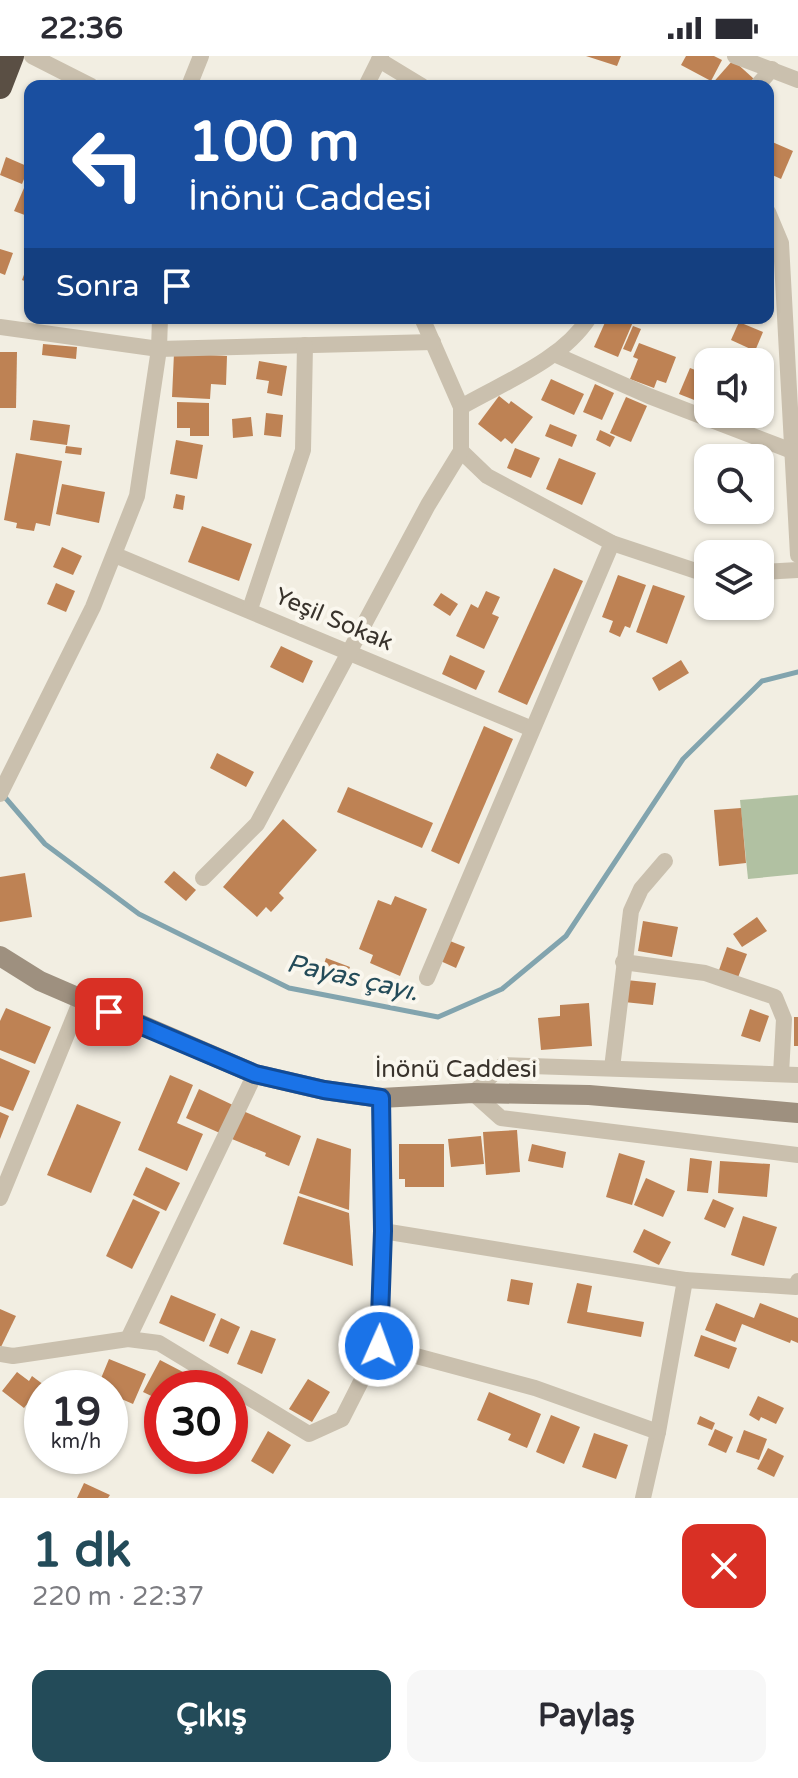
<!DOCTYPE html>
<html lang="tr">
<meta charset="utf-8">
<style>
:root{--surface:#fff;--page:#f7f7f7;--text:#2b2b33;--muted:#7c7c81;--accent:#234b59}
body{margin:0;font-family:"Varela Round",sans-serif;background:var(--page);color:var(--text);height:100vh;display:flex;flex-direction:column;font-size:30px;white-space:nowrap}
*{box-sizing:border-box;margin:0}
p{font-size:26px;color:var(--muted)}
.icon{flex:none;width:44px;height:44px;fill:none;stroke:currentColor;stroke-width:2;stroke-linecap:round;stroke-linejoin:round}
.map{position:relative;height:1442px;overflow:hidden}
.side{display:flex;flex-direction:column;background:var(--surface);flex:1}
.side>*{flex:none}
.guide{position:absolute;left:24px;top:24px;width:750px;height:244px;border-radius:16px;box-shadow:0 2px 6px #0004;background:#1a4fa0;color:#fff;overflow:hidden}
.controls{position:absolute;left:694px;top:292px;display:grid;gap:16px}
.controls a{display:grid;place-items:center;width:80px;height:80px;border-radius:16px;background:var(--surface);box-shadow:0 2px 6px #0004;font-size:40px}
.speed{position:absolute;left:24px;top:1314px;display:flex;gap:16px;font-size:40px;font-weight:700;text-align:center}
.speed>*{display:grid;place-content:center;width:104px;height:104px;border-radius:50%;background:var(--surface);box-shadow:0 2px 6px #0004;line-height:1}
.speed small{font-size:20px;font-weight:400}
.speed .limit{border:12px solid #d22;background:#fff;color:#111}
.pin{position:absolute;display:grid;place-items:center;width:68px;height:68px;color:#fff;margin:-34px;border-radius:16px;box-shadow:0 4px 12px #0006}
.me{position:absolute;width:88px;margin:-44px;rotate:2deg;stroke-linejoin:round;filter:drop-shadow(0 0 6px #0008)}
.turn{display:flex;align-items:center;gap:28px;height:168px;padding:0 32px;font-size:36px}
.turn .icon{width:104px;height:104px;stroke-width:2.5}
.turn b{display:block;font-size:56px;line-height:68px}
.then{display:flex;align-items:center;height:76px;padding:0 32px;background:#0003;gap:16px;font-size:30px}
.round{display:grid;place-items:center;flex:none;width:84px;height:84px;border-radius:16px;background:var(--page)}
.summary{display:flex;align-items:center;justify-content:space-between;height:136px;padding:0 32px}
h1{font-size:48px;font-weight:800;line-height:60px;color:var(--accent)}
.primary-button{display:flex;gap:16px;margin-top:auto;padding:16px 32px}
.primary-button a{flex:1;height:92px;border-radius:16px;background:var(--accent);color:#fff;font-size:32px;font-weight:800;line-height:92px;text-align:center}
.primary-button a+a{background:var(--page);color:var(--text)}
.status{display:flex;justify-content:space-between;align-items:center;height:56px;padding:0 40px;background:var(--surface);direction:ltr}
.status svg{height:22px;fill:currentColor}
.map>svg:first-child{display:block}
</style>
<div class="status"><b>22:36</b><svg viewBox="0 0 49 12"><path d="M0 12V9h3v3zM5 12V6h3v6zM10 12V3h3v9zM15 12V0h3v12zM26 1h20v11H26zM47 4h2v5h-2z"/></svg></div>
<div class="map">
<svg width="798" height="1442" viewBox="0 0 798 1442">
<rect width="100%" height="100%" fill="#f2eee2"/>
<path fill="#b1c1a2" d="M798 739V818L748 823 740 744Z"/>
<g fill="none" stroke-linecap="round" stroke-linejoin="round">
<path stroke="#82a4ae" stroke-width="5" d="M3 739 45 788 139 858 289 932 438 961 502 933 566 880 683 703 762 625 798 616"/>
</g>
<g fill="#be8254">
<path d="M586 0H621L617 10Z"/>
<path d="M686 0H714L722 4 711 25 681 9Z"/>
<path d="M733 4 754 23 748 30H710Z"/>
<path d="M770 85 793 95 781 123 768 117Z"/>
<path d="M6 101 29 111 22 128 0 119Z"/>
<path d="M24 132 30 135V161L14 155Z"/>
<path d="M0 193 13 197 5 219 0 217Z"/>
<path d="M30 203V227L22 224Z"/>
<path d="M186 262H270V268L186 264Z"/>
<path d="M607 262H623L633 266 618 301 594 291Z"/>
<path d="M739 266 763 276 755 295 731 284Z"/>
<path d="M633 270 641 273 631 296 623 293Z"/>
<path d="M639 287 676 301 666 327 657 324 654 332 630 323 638 303 633 301Z"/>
<path d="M43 288 77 291 76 303 42 299Z"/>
<path d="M0 296H17L16 352H0Z"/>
<path d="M174 297 227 300 226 329 211 328 210 343 172 341Z"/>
<path d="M259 305 287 310 282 340 267 337 269 325 256 323Z"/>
<path d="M690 312 708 319 707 349 679 338Z"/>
<path d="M551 323 584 338 574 359 541 344Z"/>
<path d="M595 328 614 337 602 364 583 356Z"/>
<path d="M499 340 509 348 511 345 533 361 512 388 505 382 501 386 478 368Z"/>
<path d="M626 341 647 350 631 386 610 377Z"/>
<path d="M177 346 209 347V380H190V372H177Z"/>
<path d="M266 357 283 359 281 381 264 379Z"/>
<path d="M734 358H760L757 366Z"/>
<path d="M251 361 253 380 233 382 232 363Z"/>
<path d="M33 364 70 369 67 389 30 384Z"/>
<path d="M550 368 577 379 572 391 545 380Z"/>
<path d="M600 374 615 381 610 391 596 384Z"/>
<path d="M176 384 203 389 197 423 170 418Z"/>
<path d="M66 390 82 392 81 399 65 397Z"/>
<path d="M515 392 540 402 531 422 507 412Z"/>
<path d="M16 397 62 405 50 470 36 467 34 475 16 472 17 467 4 464Z"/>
<path d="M559 402 596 417 582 449 546 433Z"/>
<path d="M760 408 773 413 760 448Z"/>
<path d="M62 428 105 436 99 467 56 458Z"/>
<path d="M176 438 185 440 183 454 173 452Z"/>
<path d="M202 470 252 488 239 525 188 506Z"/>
<path d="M62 491 82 500 73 519 53 511Z"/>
<path d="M554 512 583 525 527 649 498 636Z"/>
<path d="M618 519 646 529 630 572 625 570 620 581 609 576 613 565 602 561Z"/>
<path d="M56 527 75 535 66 556 47 548Z"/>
<path d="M653 529 685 540 667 588 636 576Z"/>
<path d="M486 535 500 541 492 558 499 561 484 593 456 580 471 548 478 552Z"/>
<path d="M441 537 458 548 450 560 433 549Z"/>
<path d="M281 590 313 605 303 627 270 611Z"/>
<path d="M450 599 485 615 476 634 442 618Z"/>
<path d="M681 604 689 617 659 635 652 622Z"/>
<path d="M484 670 513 683 459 808 431 795Z"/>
<path d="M217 697 254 716 246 731 210 712Z"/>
<path d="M348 731 433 767 422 792 337 756Z"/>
<path d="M741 752 746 807 719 810 714 754Z"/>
<path d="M283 763 317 794 279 837 284 842 271 856 266 851 257 861 223 831Z"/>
<path d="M174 815 196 834 186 845 164 826Z"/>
<path d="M25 817 32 861 0 866V821Z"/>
<path d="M395 840 427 853 400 920 370 907 373 899 359 893 378 844 391 849Z"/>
<path d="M757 861 767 875 742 891 733 878Z"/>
<path d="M643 865 678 871 672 901 638 895Z"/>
<path d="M445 883 465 891 456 912 436 903Z"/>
<path d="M727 891 747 898 737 924 718 917Z"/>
<path d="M326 902 350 911 344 926 321 917Z"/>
<path d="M626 924 656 927 653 949 624 946Z"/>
<path d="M589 947 592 990 541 994 538 962 560 960V949Z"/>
<path d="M6 952 51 971 35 1008 0 994V965Z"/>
<path d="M750 953 769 960 760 986 741 980Z"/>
<rect x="794" y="961" width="4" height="29"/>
<path d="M0 1002 30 1015 13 1055 0 1050Z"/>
<path d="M170 1019 193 1029 177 1067 203 1078 187 1115 138 1094Z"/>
<path d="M199 1033 235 1050 222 1078 186 1062Z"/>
<path d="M77 1048 121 1066 91 1137 47 1119Z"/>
<path d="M243 1055 301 1080 289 1110 265 1100 266 1097 232 1083Z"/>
<path d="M0 1056 9 1060 0 1083Z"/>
<path d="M517 1074 520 1116 486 1119 483 1076Z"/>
<path d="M481 1080 484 1108 451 1111 448 1083Z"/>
<path d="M317 1082 351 1093 349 1154 299 1137Z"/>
<path d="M399 1088H444V1131H405V1123H399Z"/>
<path d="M532 1088 566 1096 563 1112 528 1105Z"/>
<path d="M619 1097 645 1105 632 1149 606 1141Z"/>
<path d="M690 1102 712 1105 708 1137 687 1135Z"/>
<path d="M720 1105 770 1108 767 1141 718 1137Z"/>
<path d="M146 1111 180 1127 166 1155 133 1139Z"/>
<path d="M646 1122 675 1135 663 1161 634 1149Z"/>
<path d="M298 1140 349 1157 353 1210 283 1188Z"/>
<path d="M133 1143 160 1156 132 1213 106 1200Z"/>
<path d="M713 1143 734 1152 725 1172 704 1163Z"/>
<path d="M743 1160 777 1171 764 1210 731 1199Z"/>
<path d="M644 1173 671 1186 659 1209 633 1196Z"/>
<path d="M511 1223 533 1227 529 1249 507 1245Z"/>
<path d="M577 1227 592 1230 587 1256 644 1266 641 1281 567 1267Z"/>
<path d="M171 1239 216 1258 204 1286 159 1267Z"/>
<path d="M716 1247 754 1262 760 1247 798 1262V1287L791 1284 790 1287 742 1268 735 1286 705 1274Z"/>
<path d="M0 1253 16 1260 0 1293Z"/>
<path d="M221 1262 240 1271 228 1298 209 1290Z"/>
<path d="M251 1274 276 1283 262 1318 237 1308Z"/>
<path d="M701 1279 737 1292 729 1313 694 1300Z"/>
<path d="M109 1303 146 1318 133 1348 110 1338V1332H97Z"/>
<path d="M160 1304 183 1316 174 1332H162V1345L143 1336Z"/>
<path d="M17 1316 29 1325 32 1320 48 1332H42L39 1343 34 1339 24 1352 2 1335Z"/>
<path d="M308 1323 330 1336 312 1366 289 1353Z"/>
<path d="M489 1336 541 1358 527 1392 508 1384 511 1378 477 1364Z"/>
<path d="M758 1340 784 1352 776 1368 761 1361 759 1365 749 1359Z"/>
<path d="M230 1350 245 1358 230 1386Z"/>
<path d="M551 1359 580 1371 564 1408 536 1396Z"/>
<path d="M700 1360 715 1367 712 1374 697 1368Z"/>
<path d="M715 1373 733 1381 726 1397 708 1389Z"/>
<path d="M744 1374 767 1383 759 1404 736 1396Z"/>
<path d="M268 1375 291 1389 273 1418 251 1405Z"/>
<path d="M594 1377 628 1389 616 1423 582 1411Z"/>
<path d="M768 1392 784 1400 774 1421 757 1413Z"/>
<path d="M193 1400H218L211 1416 190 1408Z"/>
<path d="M84 1427 110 1439 108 1442H77Z"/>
</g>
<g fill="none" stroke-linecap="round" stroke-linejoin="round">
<g stroke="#cac0ae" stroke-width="16">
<path d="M32 0 91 30"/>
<path d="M735 0 798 24"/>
<path d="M379 4 422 30"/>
<path d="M189 30 201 0"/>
<path d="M366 30 381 0"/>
<path d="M757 30 772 13"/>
<path d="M768 156 781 187 798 499"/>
<path d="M422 262 461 351V395L487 420 612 487 708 519"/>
<path d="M0 271 159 293 433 286"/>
<path d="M554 298 649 340 792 395"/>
<path d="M461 351C504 326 561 305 589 262"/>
<path d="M115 499 532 673"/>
<path d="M760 516 798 514"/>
<path d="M250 553 303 394 305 289"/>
<path d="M0 738 93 551 137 440 159 293 160 262"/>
<path d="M203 822 257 768 428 449 461 395"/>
<path d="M623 906 705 917 775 941 784 963 781 1018"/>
<path d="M427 922 612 487"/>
<path d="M612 1012 631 855 641 833 665 805"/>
<path d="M798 1019 503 1009 473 1037 501 1062 798 1099"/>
<path d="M0 1142 81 944"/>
<path d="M383 1175 685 1224 658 1376 643 1442"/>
<path d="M685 1224 796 1231 798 1225"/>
<path d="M128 1283 255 1018"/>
<path d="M379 1290 535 1332 658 1376"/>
<path d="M0 1298 13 1300 128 1283 159 1287 309 1378 342 1363 379 1290 383 1175 381 1042"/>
</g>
<path stroke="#9e907f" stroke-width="20" d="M0 900 40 925 255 1018 324 1034 381 1042 473 1037 589 1039 798 1057"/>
<path stroke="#5a4f44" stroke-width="24" d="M0 31 12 0"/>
</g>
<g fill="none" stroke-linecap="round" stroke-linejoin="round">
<g stroke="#114b97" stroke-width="20">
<path id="route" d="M109 956 255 1018 324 1034 381 1042 383 1175 379 1290"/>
</g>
<use href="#route" stroke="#1a73e8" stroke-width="14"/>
</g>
<g text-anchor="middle" stroke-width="8" stroke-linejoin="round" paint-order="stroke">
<g font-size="24" fill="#39332c" stroke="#faf7ee">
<text transform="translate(334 563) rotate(23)" y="8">Yeşil Sokak</text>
<text x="456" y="1021">İnönü Caddesi</text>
</g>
<g font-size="26" font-style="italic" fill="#234b59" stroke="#faf7ee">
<text transform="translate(353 921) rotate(13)" y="9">Payas çayı.</text>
</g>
</g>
</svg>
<div class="controls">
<a><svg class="icon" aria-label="sound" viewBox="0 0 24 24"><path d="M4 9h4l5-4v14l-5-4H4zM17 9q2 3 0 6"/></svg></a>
<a><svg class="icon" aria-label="search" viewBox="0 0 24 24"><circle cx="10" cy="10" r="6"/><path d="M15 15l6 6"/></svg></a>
<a><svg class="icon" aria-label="layers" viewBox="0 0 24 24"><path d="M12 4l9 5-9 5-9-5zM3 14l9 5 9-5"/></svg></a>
</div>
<div class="speed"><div>19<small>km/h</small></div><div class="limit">30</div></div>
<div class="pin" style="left:109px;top:956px;background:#d93025"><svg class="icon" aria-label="arrive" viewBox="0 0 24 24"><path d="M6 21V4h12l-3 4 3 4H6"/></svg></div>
<svg class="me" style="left:379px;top:1290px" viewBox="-20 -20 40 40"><circle r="17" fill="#1a73e8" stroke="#fff" stroke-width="3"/><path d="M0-11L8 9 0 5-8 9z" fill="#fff"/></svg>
<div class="guide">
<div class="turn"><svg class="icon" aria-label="left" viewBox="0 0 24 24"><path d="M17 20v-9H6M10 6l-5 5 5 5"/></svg><div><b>100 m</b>İnönü Caddesi</div></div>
<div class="then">Sonra<svg class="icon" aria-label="arrive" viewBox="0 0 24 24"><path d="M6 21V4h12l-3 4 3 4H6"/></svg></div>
</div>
</div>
<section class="side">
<div class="summary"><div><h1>1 dk</h1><p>220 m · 22:37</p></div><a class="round" style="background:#d93025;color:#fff"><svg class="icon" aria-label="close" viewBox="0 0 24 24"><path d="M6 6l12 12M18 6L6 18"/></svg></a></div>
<div class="primary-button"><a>Çıkış</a><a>Paylaş</a></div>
</section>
